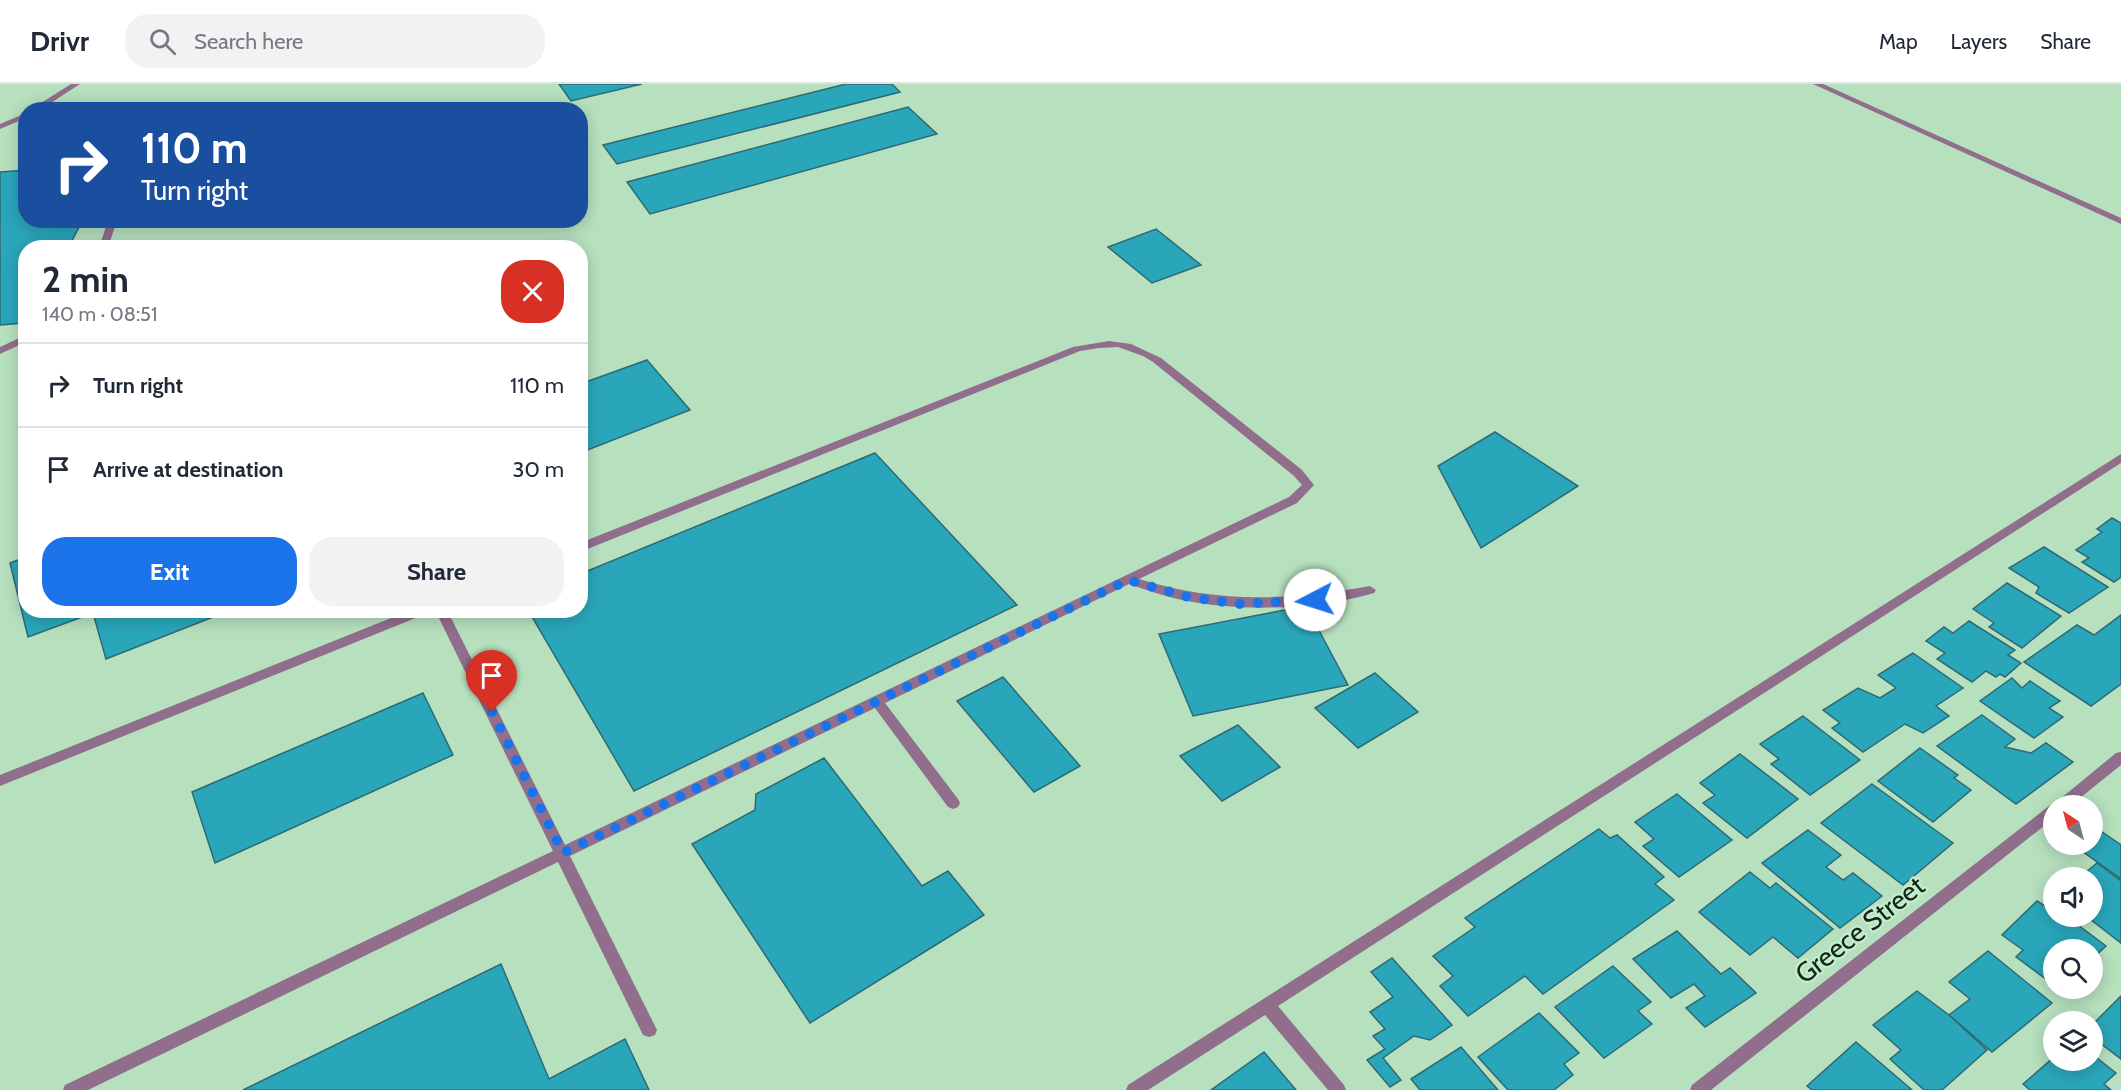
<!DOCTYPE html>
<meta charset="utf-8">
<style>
:root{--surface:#fff;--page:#f2f2f3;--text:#1f2937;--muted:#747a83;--line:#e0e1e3;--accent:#1a73e8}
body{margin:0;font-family:Cabin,sans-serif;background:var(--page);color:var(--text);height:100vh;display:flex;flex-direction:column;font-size:22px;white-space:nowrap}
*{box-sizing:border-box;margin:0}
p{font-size:20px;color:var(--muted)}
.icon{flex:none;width:33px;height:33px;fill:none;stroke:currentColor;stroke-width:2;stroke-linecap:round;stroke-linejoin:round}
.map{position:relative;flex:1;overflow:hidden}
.sheet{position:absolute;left:18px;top:156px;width:570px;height:378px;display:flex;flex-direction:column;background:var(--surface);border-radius:24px;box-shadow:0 3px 15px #0003}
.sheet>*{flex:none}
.hud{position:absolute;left:18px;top:18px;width:570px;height:126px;border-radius:24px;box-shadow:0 3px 15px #0003;background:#1a4fa0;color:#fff;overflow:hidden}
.needle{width:39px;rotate:324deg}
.tools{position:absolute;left:2043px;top:711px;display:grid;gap:12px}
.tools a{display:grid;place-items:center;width:60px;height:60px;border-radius:50%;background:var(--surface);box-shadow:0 3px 15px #0003;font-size:30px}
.pin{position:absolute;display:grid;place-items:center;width:51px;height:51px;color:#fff;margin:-62px -26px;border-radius:50% 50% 50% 0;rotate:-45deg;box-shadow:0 0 6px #0007}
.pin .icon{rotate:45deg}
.me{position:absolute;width:66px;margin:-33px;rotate:265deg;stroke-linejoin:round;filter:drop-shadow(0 0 4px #0008)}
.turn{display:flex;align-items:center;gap:21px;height:126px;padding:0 24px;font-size:27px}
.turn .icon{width:78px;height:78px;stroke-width:2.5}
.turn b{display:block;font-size:42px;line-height:51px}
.round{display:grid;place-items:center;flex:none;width:63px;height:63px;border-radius:24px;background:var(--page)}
.summary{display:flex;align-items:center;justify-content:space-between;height:102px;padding:0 24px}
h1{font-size:36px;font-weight:700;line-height:45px}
.cta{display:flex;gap:12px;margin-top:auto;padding:12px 24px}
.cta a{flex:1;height:69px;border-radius:24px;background:var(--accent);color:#fff;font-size:24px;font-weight:700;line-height:69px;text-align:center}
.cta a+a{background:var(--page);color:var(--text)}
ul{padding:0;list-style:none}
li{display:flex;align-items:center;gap:18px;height:84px;padding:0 24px;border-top:2px solid var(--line)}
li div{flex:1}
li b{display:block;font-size:22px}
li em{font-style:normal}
header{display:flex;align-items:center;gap:36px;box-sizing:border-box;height:84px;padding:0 30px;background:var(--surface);border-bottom:2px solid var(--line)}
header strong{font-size:28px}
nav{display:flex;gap:33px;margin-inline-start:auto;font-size:21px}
.search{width:420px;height:54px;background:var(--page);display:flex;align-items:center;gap:15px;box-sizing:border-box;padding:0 21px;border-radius:24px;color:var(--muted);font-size:22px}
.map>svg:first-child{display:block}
</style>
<header>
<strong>Drivr</strong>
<div class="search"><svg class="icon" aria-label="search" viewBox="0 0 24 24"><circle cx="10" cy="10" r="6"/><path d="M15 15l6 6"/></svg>Search here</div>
<nav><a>Map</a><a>Layers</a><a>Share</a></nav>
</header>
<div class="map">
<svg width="2121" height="1006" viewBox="0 0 2121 1006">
<rect width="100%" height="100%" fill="#b6e0be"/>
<g fill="#2aa6ba" stroke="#2e6a74" stroke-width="1.5">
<path d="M559 0H642L571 17Z"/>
<path d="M846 0H892L900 8 617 80 603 61Z"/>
<path d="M908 23 937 50 650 130 627 98Z"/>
<path d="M26 86V136H83L68 164H26V236L24 239 0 241V88Z"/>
<path d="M1156 145 1201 181 1152 199 1108 163Z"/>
<path d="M647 276 690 326 580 369V300Z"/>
<path d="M1495 348 1578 402 1481 464 1438 382Z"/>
<path d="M875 369 1017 521 634 707 528 526H580V490Z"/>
<path d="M2112 434 2121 439V493L2114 498 2082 478 2089 474 2076 466 2102 448 2097 445Z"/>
<path d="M2044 463 2108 503 2069 529 2036 509 2039 503 2009 484Z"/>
<path d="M26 473V526H231L106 575 93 529 28 553 10 479Z"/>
<path d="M2007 499 2061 532 2022 564 1989 543 1994 539 1973 525Z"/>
<path d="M1306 522 1348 601 1193 632 1159 550Z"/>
<path d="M2121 531V600L2091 622 2024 578 2077 541 2094 551Z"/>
<path d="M1969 537 2015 566 2008 571 2021 579 2005 593 2000 590 1996 593 1986 587 1972 598 1937 575 1945 569 1926 557 1944 543 1953 549Z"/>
<path d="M1913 569 1963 604 1936 622 1949 632 1923 649 1905 640 1863 668 1832 644 1840 639 1823 626 1858 604 1880 614 1896 604 1878 591Z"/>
<path d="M1375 589 1418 628 1358 664 1315 624Z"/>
<path d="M1003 593 1080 682 1034 708 957 617Z"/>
<path d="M2012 594 2022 604 2030 597 2060 617 2049 624 2063 633 2034 654 1980 617Z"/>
<path d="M423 609 453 671 215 779 192 708Z"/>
<path d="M1982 631 2015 655 2005 663 2031 669 2046 659 2073 678 2016 720 1937 662Z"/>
<path d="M1803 632 1860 676 1810 711 1771 680 1779 675 1760 660Z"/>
<path d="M1238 641 1280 683 1222 717 1180 672Z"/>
<path d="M1920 664 1958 691 1954 694 1971 706 1933 738 1878 697Z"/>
<path d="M1740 670 1798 715 1747 754 1703 719 1715 711 1700 699Z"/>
<path d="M824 674 922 802 948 787 984 831 810 939 692 760 755 726 756 710Z"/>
<path d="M1872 700 1953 759 1903 801 1821 739Z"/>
<path d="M1677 710 1732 756 1679 793 1643 762 1654 755 1635 738Z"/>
<path d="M2092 741 2121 761V795L2072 760H2092Z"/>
<path d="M1599 745 1610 754 1617 751 1664 793 1655 800 1674 816 1543 910 1525 892 1468 932 1440 902 1453 892 1433 872 1475 843 1465 834Z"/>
<path d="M1808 746 1841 771 1826 783 1843 796 1853 789 1882 812 1840 844 1762 779Z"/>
<path d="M2097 779 2121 797V859L2086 832H2092V794H2079Z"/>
<path d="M1750 788 1770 804 1776 799 1833 845 1798 874 1773 853 1750 871 1699 828Z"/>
<path d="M2037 817 2045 822 2048 819 2054 824V832H2066L2106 862 2092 875V866H2054V901L2016 873 2023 866 2002 851Z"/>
<path d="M1677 847 1721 890 1730 884 1756 909 1705 943 1686 924 1705 912 1694 900 1671 914 1633 875Z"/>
<path d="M1988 867 2052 919 1992 968 1949 931 1970 915 1949 898Z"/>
<path d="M1392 874 1452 941 1430 956 1414 952 1383 974 1401 996 1390 1003 1367 976 1385 965 1373 952 1385 945 1370 928 1393 913 1371 888Z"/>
<path d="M501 880 549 995 625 955 649 1006H243Z"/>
<path d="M1613 882 1651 918 1638 927 1652 940 1604 974 1555 923Z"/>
<path d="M1917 907 1949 931 1987 966 1942 1006H1924L1890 975 1901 966 1873 941Z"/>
<path d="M2121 912V975L2092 953V941Z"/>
<path d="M1539 929 1579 969 1564 980 1573 991 1554 1006H1508L1478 973Z"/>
<path d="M1856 958 1912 1006H1812L1807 1002Z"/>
<path d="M1461 963 1498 1006H1420L1411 995Z"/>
<path d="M1264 968 1296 1006H1211Z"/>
<path d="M2092 970 2116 989 2104 1000 2111 1006H2030L2023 1000 2054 973V976H2092Z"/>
</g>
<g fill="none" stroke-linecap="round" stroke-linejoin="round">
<g fill="#906e8c" fill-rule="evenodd">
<path d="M108 136H117L108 164H99Z"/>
<path d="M26 251V258L0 270V263Z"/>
</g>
<g fill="#906e8c" fill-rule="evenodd">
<path d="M71 0H80L40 26H30Z"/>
<path d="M1813 0H1823L2121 134V140Z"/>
<path d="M26 29V34L0 45V40Z"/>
<path d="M1109 257 1131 260 1161 274 1302 386 1314 401 1297 419 1139 495C1219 520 1289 516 1370 502L1376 506 1374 509C1317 526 1240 528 1182 516 1164 512 1146 506 1129 500L885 619 958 715 960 719 958 723 953 725 948 723 875 624 570 772 657 946 655 951 649 953 643 951 558 778 88 1006H63L65 1001 553 767 435 526H447L565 761 1289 413 1302 401 1294 392 1153 278 1143 272 1118 263 1099 264 1080 267 580 468V459L1073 263Z"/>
<path d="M2121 370V379L1278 922 1344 1001 1346 1006H1328L1265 931 1148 1006H1126L1128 1001Z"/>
<path d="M411 526H430L428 529 0 702V691Z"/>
<path d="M2121 668V681L2070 722H2054V734L1711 1006H1690L1692 1001 2049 722 2054 720 2116 669Z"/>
</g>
</g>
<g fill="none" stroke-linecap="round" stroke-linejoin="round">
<path stroke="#1a73e8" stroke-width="10" stroke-dasharray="0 18" d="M492 628 563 769 1128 496 1188 513 1239 520 1315 516"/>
</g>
<g text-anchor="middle" stroke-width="4.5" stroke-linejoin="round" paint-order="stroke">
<g font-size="27" fill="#152519" stroke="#c3edcb">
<text transform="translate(1860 846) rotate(-38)" y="9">Greece Street</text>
</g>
</g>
</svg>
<div class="tools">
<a><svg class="needle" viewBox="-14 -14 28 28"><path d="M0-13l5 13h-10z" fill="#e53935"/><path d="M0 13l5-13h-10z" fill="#747a83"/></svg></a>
<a><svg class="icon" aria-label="sound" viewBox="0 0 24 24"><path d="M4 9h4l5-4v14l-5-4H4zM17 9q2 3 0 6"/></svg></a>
<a><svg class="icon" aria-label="search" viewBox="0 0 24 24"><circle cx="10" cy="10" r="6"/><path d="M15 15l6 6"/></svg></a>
<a><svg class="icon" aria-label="layers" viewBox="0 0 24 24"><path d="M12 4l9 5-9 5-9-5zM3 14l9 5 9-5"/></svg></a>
</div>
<div class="pin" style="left:492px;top:628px;background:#d93025"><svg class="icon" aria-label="arrive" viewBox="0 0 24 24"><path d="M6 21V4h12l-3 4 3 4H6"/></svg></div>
<svg class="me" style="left:1315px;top:516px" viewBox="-20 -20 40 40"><circle r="19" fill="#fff"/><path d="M0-13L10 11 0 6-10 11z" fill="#1a73e8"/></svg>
<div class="hud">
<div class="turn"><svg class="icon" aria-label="right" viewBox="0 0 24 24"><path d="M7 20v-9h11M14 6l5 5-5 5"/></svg><div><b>110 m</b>Turn right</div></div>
</div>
<section class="sheet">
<div class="summary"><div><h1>2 min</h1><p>140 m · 08:51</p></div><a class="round" style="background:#d93025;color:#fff"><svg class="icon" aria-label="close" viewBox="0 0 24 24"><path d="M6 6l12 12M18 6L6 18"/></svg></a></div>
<ul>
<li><svg class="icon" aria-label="right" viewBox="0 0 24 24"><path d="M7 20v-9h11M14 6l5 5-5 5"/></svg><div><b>Turn right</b></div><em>110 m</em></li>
<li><svg class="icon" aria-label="arrive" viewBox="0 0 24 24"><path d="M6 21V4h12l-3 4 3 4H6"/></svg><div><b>Arrive at destination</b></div><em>30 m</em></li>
</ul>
<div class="cta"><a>Exit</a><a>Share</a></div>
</section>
</div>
